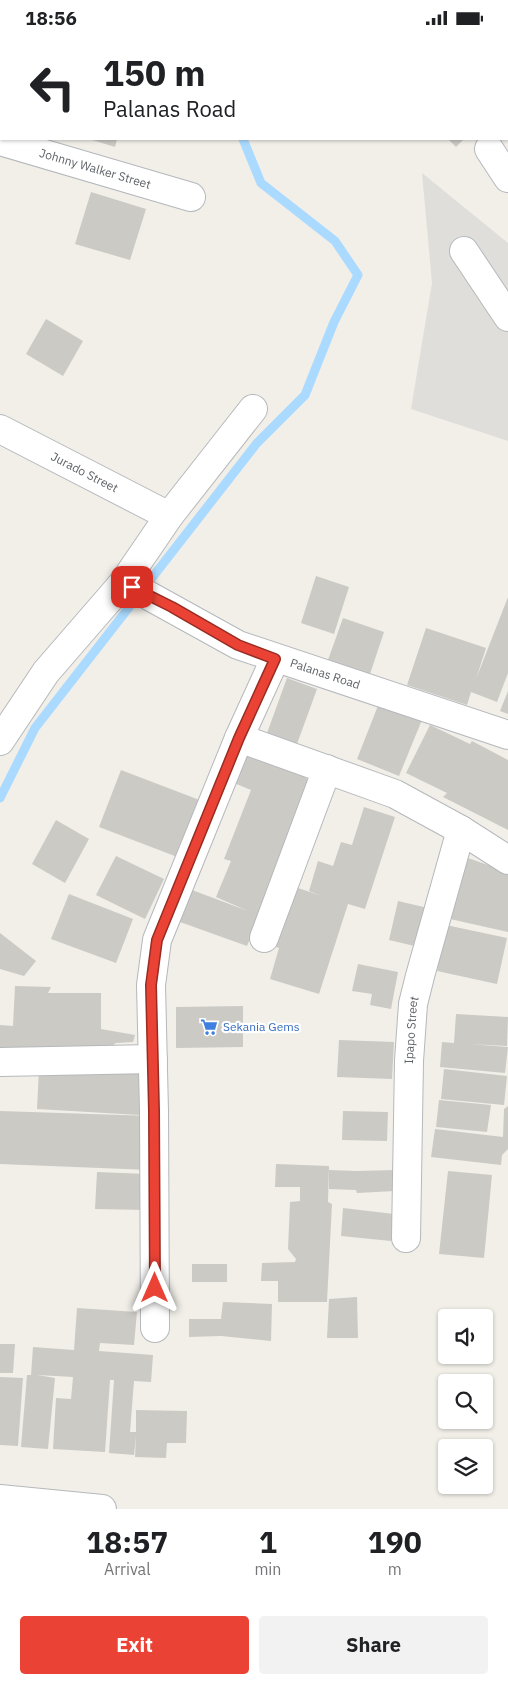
<!DOCTYPE html>
<style>
:root{--surface:#fff;--page:#f2f2f2;--text:#202124;--muted:#757577;--accent:#ea4335}
body{margin:0;font-family:"IBM Plex Sans",sans-serif;background:var(--page);color:var(--text);height:100vh;display:flex;flex-direction:column;font-size:19px;white-space:nowrap}
*{box-sizing:border-box;margin:0}
p{font-size:16px;color:var(--muted)}
.icon{flex:none;width:28px;height:28px;fill:none;stroke:currentColor;stroke-width:2;stroke-linecap:round;stroke-linejoin:round}
.map{position:relative;height:1474px;overflow:hidden}
.side{display:flex;flex-direction:column;background:var(--surface);flex:1}
.side>*{flex:none}
.top-card{position:absolute;left:0px;top:0px;width:509px;height:105px;box-shadow:0 1px 4px #0004;background:#fff;color:var(--text);overflow:hidden}
.fabs{position:absolute;left:438px;top:1274px;display:grid;gap:10px}
.fabs a{display:grid;place-items:center;width:55px;height:55px;border-radius:5px;background:var(--surface);box-shadow:0 1px 4px #0004;font-size:25px}
.pin{position:absolute;display:grid;place-items:center;width:42px;height:42px;color:#fff;margin:-21px;border-radius:10px;box-shadow:0 2px 8px #0006}
.me{position:absolute;width:55px;margin:-28px;rotate:0deg;stroke-linejoin:round;filter:drop-shadow(0 0 4px #0008)}
.turn{display:flex;align-items:center;gap:18px;height:105px;padding:0 20px;font-size:22px}
.turn .icon{width:65px;height:65px;stroke-width:2.5}
.turn b{display:block;font-size:35px;line-height:42px}
.eta{display:flex;justify-content:space-evenly;align-items:center;height:85px;text-align:center}
.eta b{font-size:30px;font-weight:700;line-height:35px}
.primary-button{display:flex;gap:10px;margin-top:auto;padding:10px 20px}
.primary-button a{flex:1;height:58px;border-radius:5px;background:var(--accent);color:#fff;font-size:20px;font-weight:700;line-height:58px;text-align:center}
.primary-button a+a{background:var(--page);color:var(--text)}
.status{display:flex;justify-content:space-between;align-items:center;height:35px;padding:0 25px;background:var(--surface);direction:ltr}
.status svg{height:14px;fill:currentColor}
.map>svg:first-child{display:block}
</style>
<div class="status"><b>18:56</b><svg viewBox="0 0 49 12"><path d="M0 12V9h3v3zM5 12V6h3v6zM10 12V3h3v9zM15 12V0h3v12zM26 1h20v11H26zM47 4h2v5h-2z"/></svg></div>
<div class="map">
<svg width="508" height="1474" viewBox="0 0 508 1474">
<rect width="100%" height="100%" fill="#f1efe8"/>
<path fill="#e0deda" d="M422 138 508 208V406L411 374 432 248Z"/>
<g fill="none" stroke-linecap="round" stroke-linejoin="round">
<g stroke="#aadaff" stroke-width="9">
<path d="M334 1 336 0"/>
<path d="M0 763 35 693 257 408 305 360 334 287 358 240 335 206 261 148 243 104"/>
</g>
</g>
<g fill="#cccac5">
<path d="M89 104H117L115 112Z"/>
<path d="M448 104H464L456 112Z"/>
<path d="M91 157 146 174 130 225 75 209Z"/>
<path d="M46 284 83 306 63 341 26 319Z"/>
<path d="M316 541 349 552 334 599 301 588Z"/>
<path d="M508 562V638L497 667 471 657 467 670 407 650 426 593 486 613 476 644Z"/>
<path d="M343 583 384 597 370 639 328 625Z"/>
<path d="M287 643 317 654 297 709 267 698Z"/>
<path d="M508 656V679L500 676Z"/>
<path d="M381 663 424 680 399 741 357 724Z"/>
<path d="M430 690 470 709 472 706 508 725V795L443 762 447 758 406 738Z"/>
<path d="M245 720 276 732 277 730 302 738 312 750 247 911 180 887 192 855 248 876 216 862 231 826 224 824 251 755 234 748Z"/>
<path d="M121 735 202 766 180 823 99 792Z"/>
<path d="M364 772 395 782 365 874 348 869 319 959 270 944 279 913 276 912 295 852 322 861 309 856 318 826 333 831 341 807 352 810Z"/>
<path d="M56 785 89 804 65 848 32 829Z"/>
<path d="M116 821 164 844 145 884 96 860Z"/>
<path d="M465 822 508 837V897L450 884Z"/>
<path d="M69 859 133 884 116 928 51 904Z"/>
<path d="M398 866 432 874 423 913 389 905Z"/>
<path d="M446 890 507 903 497 949 437 936Z"/>
<path d="M0 898 36 926 24 941 0 934Z"/>
<path d="M358 929 398 937 391 974 370 970 372 959 352 956Z"/>
<path d="M15 951 51 952 48 958H101V994L135 1000 133 1007 116 1008 95 1023 0 1016V990L13 991Z"/>
<path d="M243 971V1012L176 1013V972Z"/>
<path d="M456 979 508 982 507 1011 468 1009 508 1012 505 1038 440 1032 442 1007 454 1008Z"/>
<path d="M339 1005 394 1007 392 1044 337 1042Z"/>
<path d="M39 1034 142 1039 139 1080 37 1074Z"/>
<path d="M444 1034 507 1041 504 1070 441 1064Z"/>
<path d="M439 1065 491 1070 487 1097 436 1092Z"/>
<path d="M508 1071V1114L502 1120 501 1130 431 1122 435 1094 503 1102 504 1074Z"/>
<path d="M0 1076 152 1081 150 1135 0 1129Z"/>
<path d="M343 1076 388 1077 387 1106 342 1105Z"/>
<path d="M276 1129 329 1131 328 1167 332 1169 327 1267H278V1246H261L262 1228 295 1227 296 1224 288 1214 290 1167 300 1166V1152H275Z"/>
<path d="M329 1135 357 1136 395 1135V1156L357 1158 356 1155 329 1154Z"/>
<path d="M448 1136 492 1140 484 1223 439 1219Z"/>
<path d="M97 1137 147 1139V1175L95 1174Z"/>
<path d="M343 1173 394 1179 391 1206 341 1201Z"/>
<rect x="192" y="1229" width="35" height="18"/>
<path d="M357 1262 358 1303H327L329 1264Z"/>
<path d="M223 1267 272 1269 271 1306 221 1301 189 1302V1284H221Z"/>
<path d="M77 1273 137 1277 134 1310 100 1308 99 1316 153 1320 151 1347 134 1346 130 1397H136V1375L187 1376 186 1408H167L166 1423 135 1422 136 1400 134 1420 109 1418 114 1345H110L105 1417 53 1414 56 1363 71 1364 73 1342 37 1340 55 1343 48 1414 21 1412 27 1340H31L33 1312 74 1315Z"/>
<path d="M0 1309H15L13 1338H0Z"/>
<path d="M0 1342 23 1343 18 1411 0 1410Z"/>
</g>
<g fill="none" stroke-linecap="round" stroke-linejoin="round">
<g stroke="#b5b8bc" stroke-width="30">
<g id="minor">
<path id="s1" d="M0 106 191 162"/>
<path d="M489 114 508 143"/>
<path d="M464 216 508 282"/>
<path id="s2" d="M0 394 169 481"/>
<path id="s3" d="M124 547 238 610 508 700"/>
<path d="M239 703 395 759 461 795 508 825"/>
<path d="M0 706 46 637 124 547 169 481 253 374"/>
<path d="M264 903 327 734"/>
<path d="M0 1027 153 1024"/>
<path id="s4" d="M406 1203 409 1026 413 969 420 941 461 795"/>
<path d="M155 1293 154 1076 151 950 157 905 239 703 275 624"/>
<path d="M0 1464 102 1474"/>
</g>
</g>
<use href="#minor" stroke="#fff" stroke-width="28"/>
</g>
<g fill="none" stroke-linecap="round" stroke-linejoin="round">
<g stroke="#982c22" stroke-width="12">
<path id="route" d="M132 552 172 572 238 610 275 624 239 703 157 905 151 950 154 1076 155 1253"/>
</g>
<use href="#route" stroke="#ea4335" stroke-width="9"/>
</g>
<defs>
<g id="supermarket-bare" transform="scale(1.35)"><path d="M-6-5.5h2.5l.6 2H6L4.5 2H-2.5L-4.4-4H-6ZM-1.5 3.2a1.3 1.3 0 1 0 .1 0ZM3 3.2a1.3 1.3 0 1 0 .1 0Z" fill="#3f7fe0" stroke="#fff" stroke-width="2.5" paint-order="stroke"/></g>
</defs>
<g fill-rule="evenodd">
<use href="#supermarket-bare" x="209" y="992"/>
</g>
<g text-anchor="middle" stroke-width="4.5" stroke-linejoin="round" paint-order="stroke">
<g font-size="12" fill="#5f6368" stroke="#fff">
<text dy="4" stroke="none"><textPath href="#s1" startOffset="99">Johnny Walker Street</textPath></text>
<text dy="4" stroke="none"><textPath href="#s2" startOffset="95">Jurado Street</textPath></text>
<text dy="4" stroke="none"><textPath href="#s3" startOffset="222">Palanas Road</textPath></text>
<text dy="4" stroke="none"><textPath href="#s4" startOffset="208">Ipapo Street</textPath></text>
</g>
<g font-size="12" fill="#366cbe" stroke="#fff" text-anchor="start">
<text x="223" y="996">Sekania Gems</text>
</g>
</g>
</svg>
<div class="fabs">
<a><svg class="icon" aria-label="sound" viewBox="0 0 24 24"><path d="M4 9h4l5-4v14l-5-4H4zM17 9q2 3 0 6"/></svg></a>
<a><svg class="icon" aria-label="search" viewBox="0 0 24 24"><circle cx="10" cy="10" r="6"/><path d="M15 15l6 6"/></svg></a>
<a><svg class="icon" aria-label="layers" viewBox="0 0 24 24"><path d="M12 4l9 5-9 5-9-5zM3 14l9 5 9-5"/></svg></a>
</div>
<div class="pin" style="left:132px;top:552px;background:#d93025"><svg class="icon" aria-label="arrive" viewBox="0 0 24 24"><path d="M6 21V4h12l-3 4 3 4H6"/></svg></div>
<svg class="me" style="left:155px;top:1253px" viewBox="-20 -20 40 40"><path d="M0-17L14 15 0 8-14 15z" fill="#ea4335" stroke="#fff" stroke-width="4"/></svg>
<div class="top-card">
<div class="turn"><svg class="icon" aria-label="left" viewBox="0 0 24 24"><path d="M17 20v-9H6M10 6l-5 5 5 5"/></svg><div><b>150 m</b>Palanas Road</div></div>
</div>
</div>
<section class="side">
<div class="eta">
<div><b>18:57</b><p>Arrival</p></div>
<div><b>1</b><p>min</p></div>
<div><b>190</b><p>m</p></div>
</div>
<div class="primary-button"><a>Exit</a><a>Share</a></div>
</section>
